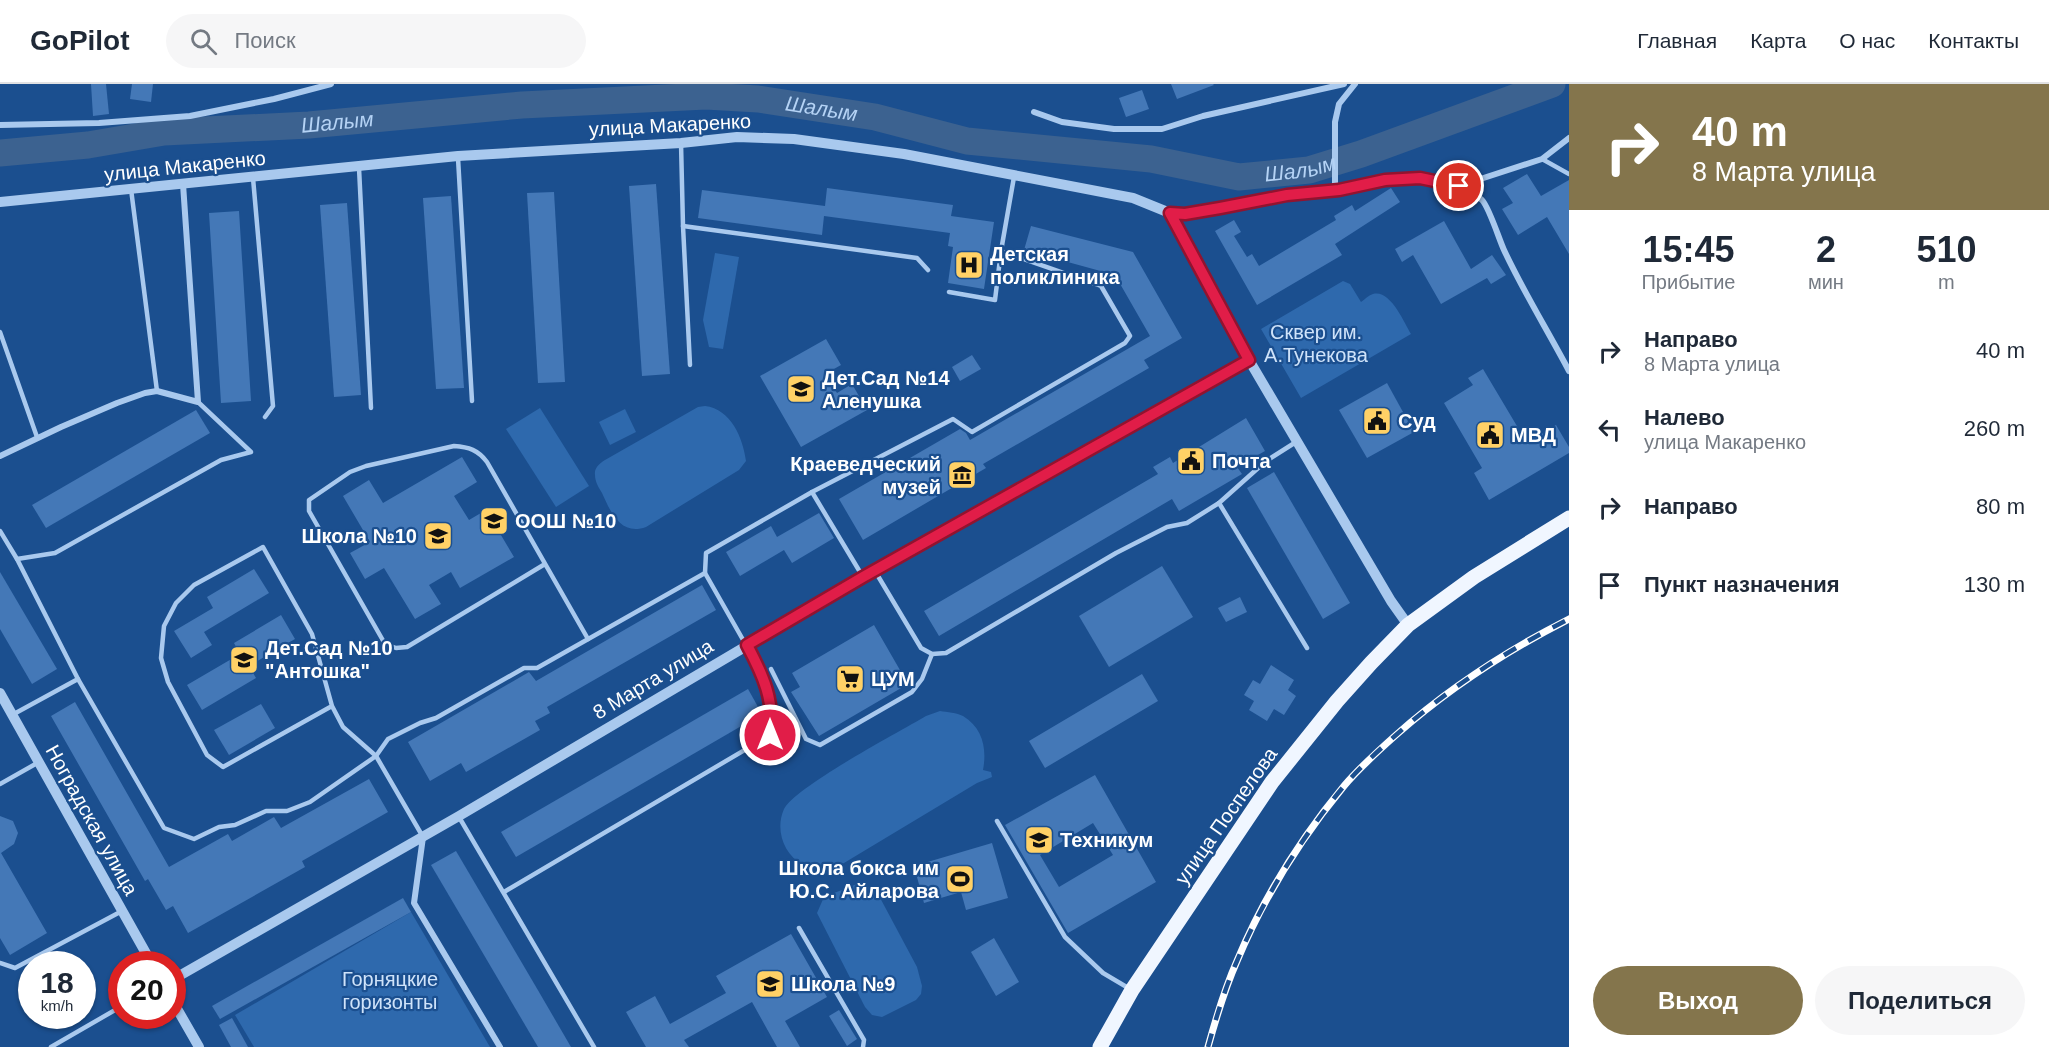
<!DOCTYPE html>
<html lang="ru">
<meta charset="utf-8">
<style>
:root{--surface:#fff;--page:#f6f6f7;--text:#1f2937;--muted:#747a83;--line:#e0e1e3;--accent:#84754c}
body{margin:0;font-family:Helvetica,sans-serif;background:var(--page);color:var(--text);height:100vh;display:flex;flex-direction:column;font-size:22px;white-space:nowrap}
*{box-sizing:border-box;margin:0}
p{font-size:20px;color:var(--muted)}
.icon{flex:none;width:33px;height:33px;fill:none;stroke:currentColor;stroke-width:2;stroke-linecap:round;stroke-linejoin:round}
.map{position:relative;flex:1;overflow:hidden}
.drawer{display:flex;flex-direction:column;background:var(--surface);width:480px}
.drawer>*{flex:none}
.banner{background:#84754c;color:#fff;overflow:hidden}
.speed{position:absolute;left:18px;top:867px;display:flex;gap:12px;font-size:30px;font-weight:700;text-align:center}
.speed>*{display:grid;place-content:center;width:78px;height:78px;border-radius:50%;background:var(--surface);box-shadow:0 2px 4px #0004;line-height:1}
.speed small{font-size:15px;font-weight:400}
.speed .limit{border:9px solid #d22;background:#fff;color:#111}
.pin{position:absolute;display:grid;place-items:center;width:51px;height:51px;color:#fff;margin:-26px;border:3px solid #fff;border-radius:50%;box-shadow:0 2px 6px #0007}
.me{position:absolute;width:66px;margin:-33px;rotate:0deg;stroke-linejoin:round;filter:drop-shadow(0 0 4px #0008)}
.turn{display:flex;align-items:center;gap:21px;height:126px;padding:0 24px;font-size:27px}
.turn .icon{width:78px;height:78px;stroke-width:2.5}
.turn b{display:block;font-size:42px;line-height:51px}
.eta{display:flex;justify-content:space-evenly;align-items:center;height:102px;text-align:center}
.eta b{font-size:36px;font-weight:800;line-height:42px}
.button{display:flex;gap:12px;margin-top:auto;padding:12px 24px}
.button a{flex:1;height:69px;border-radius:36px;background:var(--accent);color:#fff;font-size:24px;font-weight:800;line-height:69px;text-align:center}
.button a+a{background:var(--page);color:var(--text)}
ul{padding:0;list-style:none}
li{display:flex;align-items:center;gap:18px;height:78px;padding:0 24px}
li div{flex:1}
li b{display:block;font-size:22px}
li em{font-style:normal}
header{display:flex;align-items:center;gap:36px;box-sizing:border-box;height:84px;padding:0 30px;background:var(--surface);border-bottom:2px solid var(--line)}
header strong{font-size:28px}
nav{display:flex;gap:33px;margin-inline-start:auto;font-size:21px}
.search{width:420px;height:54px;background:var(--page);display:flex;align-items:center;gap:15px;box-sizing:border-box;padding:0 21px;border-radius:33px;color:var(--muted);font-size:22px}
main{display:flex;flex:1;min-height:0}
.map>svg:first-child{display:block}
</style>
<header>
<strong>GoPilot</strong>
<div class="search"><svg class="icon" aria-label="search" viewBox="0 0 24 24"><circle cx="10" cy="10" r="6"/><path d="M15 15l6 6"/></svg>Поиск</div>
<nav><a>Главная</a><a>Карта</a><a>О нас</a><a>Контакты</a></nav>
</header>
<main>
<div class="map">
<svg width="1569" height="963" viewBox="0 0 1569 963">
<rect width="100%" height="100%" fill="#1b4f8f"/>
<g fill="#2e69ad">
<path d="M715 169 739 173 723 265 709 263 703 236Z"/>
<path d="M1343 197 1350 200 1361 218C1365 215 1369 211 1373 210 1390 205 1404 238 1411 250L1301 314 1261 245Z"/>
<path d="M705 322C731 325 743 354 746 377L739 386 646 443C621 452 611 429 602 409 599 404 595 398 595 391 594 384 599 380 605 376L698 323Z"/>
<path d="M540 324 589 402 556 423 506 345Z"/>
<path d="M625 325 636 348 610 361 599 338Z"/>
<path d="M940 627C947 628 957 629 963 632 983 644 987 665 983 686L991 688 992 693 977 699 839 782C828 785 813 787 803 781 783 770 775 745 784 725 795 703 899 648 926 632Z"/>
<path d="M857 800 866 801 878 810 917 883 922 902 921 910 916 916 882 933 872 931 865 923 817 829 824 813Z"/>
<path d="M411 828 490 963H254L235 931Z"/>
</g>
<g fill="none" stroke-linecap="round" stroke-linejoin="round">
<path stroke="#3c6290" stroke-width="27" id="s1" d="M0 69 88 61 164 48 309 41 522 21 706 12 758 15 875 33 967 57 1151 75 1239 93 1309 86 1361 70 1552 0"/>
</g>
<g fill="#4478b7" fill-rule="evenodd">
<path d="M91 0H106L109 30 93 32Z"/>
<path d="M132 0H153L151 18 130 15Z"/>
<path d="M1171 0H1213L1214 1 1177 15Z"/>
<path d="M1142 6 1149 25 1126 33 1119 14Z"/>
<path d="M1527 90 1541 112 1569 96V170L1547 133 1518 151 1502 125 1513 119 1503 104Z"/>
<path d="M656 100 670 290 642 292 629 102Z"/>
<path d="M827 104 953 121 951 132 994 138 984 205 948 199 953 163 948 162 950 149 824 132 822 151 698 134 702 106 825 122Z"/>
<path d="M1391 104 1400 118 1335 160 1342 171 1257 221 1215 147 1234 136 1241 148 1234 152 1247 173 1252 170 1259 182 1336 136 1334 132 1352 121 1355 127Z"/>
<path d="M554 108 565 298 538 299 527 109Z"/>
<path d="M451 112 464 304 436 305 423 114Z"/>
<path d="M347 119 361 311 334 313 320 121Z"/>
<path d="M239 127 251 317 221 319 209 129Z"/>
<path d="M1444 137 1471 185 1492 171 1506 191 1491 200 1487 194 1441 220 1413 171 1402 178 1395 165Z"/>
<path d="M1031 142 1133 168 1182 254 1144 276 1149 284 983 380 986 384 863 456 839 415 960 345 966 349 970 356 1150 252 1115 191 1024 166Z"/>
<path d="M826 255 841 281 825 290 837 309 852 300 867 326 801 363 760 292Z"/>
<path d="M972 271 981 285 960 297 952 283Z"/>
<path d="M1483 285 1527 359 1556 341 1569 363V369L1489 416 1474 389 1482 384 1444 319 1473 301 1468 294Z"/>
<path d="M1387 299 1414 348 1367 374 1339 326Z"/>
<path d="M196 326 210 349 46 444 32 421Z"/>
<path d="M1246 334 1265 367 1237 383 1242 390 1179 427 1172 415 939 552 924 527 1158 390 1153 383 1170 373 1173 379Z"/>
<path d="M462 373 477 398 454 412 469 436 486 426 514 473 460 504 451 488 429 501 441 520 415 535 384 484 365 495 350 469 370 458 343 412 369 396 383 419Z"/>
<path d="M1274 388 1350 519 1323 535 1247 404Z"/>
<path d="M819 429 834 454 792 479 784 466 740 492 726 468 771 442 777 453Z"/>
<path d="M1162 482 1193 533 1109 583 1079 532Z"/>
<path d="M254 485 269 509 204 548 212 561 191 574 174 547 213 524 207 513Z"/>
<path d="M0 488 57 585 32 600 0 545Z"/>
<path d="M702 501 716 526 547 623 550 629 535 637 540 646 466 688 461 679 430 697 408 658 529 588 536 597Z"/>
<path d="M1240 513 1247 528 1226 538 1218 524Z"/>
<path d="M281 531 295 555 249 582 256 594 202 626 187 601 240 570 234 559Z"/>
<path d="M874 541 908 600 819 652 791 608 800 603 792 589Z"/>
<path d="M1271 581 1294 596 1288 606 1296 612 1284 631 1274 625 1267 637 1249 626 1254 617 1244 611 1253 596 1260 600Z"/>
<path d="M1142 590 1158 617 1045 684 1029 657Z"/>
<path d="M748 605 762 630 516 773 501 748Z"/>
<path d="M75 618 169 783 228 750 232 757 274 733 281 744 369 695 388 728 302 777 305 783 188 849 173 822 166 826 148 795 145 797 51 632Z"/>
<path d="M261 620 275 644 229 671 214 646Z"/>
<path d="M1095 691 1156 798 1068 849 1005 741ZM1093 739 1113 771 1059 803 1040 771Z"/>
<path d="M0 732 13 737 18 749 14 760 1 769 47 849 10 871 0 854Z"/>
<path d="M992 759 1008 814 966 826 961 808 924 819 914 782Z"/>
<path d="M456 767 539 908 571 963H538L431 781Z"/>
<path d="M403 814 411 828 220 935 212 922Z"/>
<path d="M791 850 827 913 785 937 800 963H777L752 918 684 956 689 963H646L626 928 655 912 670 940 726 909 716 892Z"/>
<path d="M994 854 1019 898 996 912 971 868Z"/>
<path d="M839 926 857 955 847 962 829 932Z"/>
<path d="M232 934 248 963H231L219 941Z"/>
</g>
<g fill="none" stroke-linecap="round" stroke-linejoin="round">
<g stroke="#a9c9ee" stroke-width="4.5">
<path d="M681 59 683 142 690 281"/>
<path d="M458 74 472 317"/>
<path d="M1542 75 1569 90"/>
<path d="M359 84 371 324"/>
<path d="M253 94 273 322 265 333"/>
<path d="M131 105 157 307"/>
<path d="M683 142 917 174 928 186"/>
<path d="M949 208 995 216 1001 167 1014 93"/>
<path d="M0 248 37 353"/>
<path d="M1219 419 1307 564"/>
<path d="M0 447 17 475 78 595"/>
<path d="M17 475 55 469 221 376 251 368 198 318"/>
<path d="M545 480 407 563 396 564 385 560 309 427V416L350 388 366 382 454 362C469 363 478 366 487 378L588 555"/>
<path d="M875 487 921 564 932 570 946 569 1116 469 1167 443 1187 439 1219 419 1266 377 1296 358"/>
<path d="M705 489 706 469 812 408"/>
<path d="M863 493 812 408 953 335 972 348 1125 259 1130 252 1101 202 1001 167"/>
<path d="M771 585 806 655 820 661 912 608 922 595 932 570"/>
<path d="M332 622 223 683 207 671 168 598 161 574 164 542 176 519 194 501 263 463 312 550 332 622 343 643 376 672 388 655 420 639 436 634 524 584H537L705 489 763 591 773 633 770 651 504 808"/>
<path d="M12 631 78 595 164 744 194 755 219 743 235 741 266 727H287L310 718 376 672 423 753"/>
<path d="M0 700 39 678"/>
<path d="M459 733 594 963"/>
<path d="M997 737 1065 853 1103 889 1130 905"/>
<path d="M799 844 864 956 863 963"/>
<path d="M0 879 15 884 122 827"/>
<path d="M51 963 122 922"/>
</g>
<g stroke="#a9c9ee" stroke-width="6">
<path d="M1034 28 1062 38 1114 45H1162L1203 32 1344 0"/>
<path d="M0 41 99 39 190 32 274 15 331 0"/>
<path d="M1459 102 1542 75 1569 54"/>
<path d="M1335 106V38L1339 20 1355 0"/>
<path d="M1170 129C1210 130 1248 116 1287 111 1305 108 1324 109 1342 105 1387 97 1443 82 1482 116 1489 123 1499 155 1504 166 1523 207 1548 247 1569 287"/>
<path d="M0 372 61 343 117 319 145 309 157 307 198 318 183 100"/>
<path d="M423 753 414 819 500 963"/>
</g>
<g stroke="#a9c9ee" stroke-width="10">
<path d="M0 118 458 72 681 59 737 53 794 55 904 70 1133 114 1170 129 1249 276 1391 517 1408 541"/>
<path d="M0 609 152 880"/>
<path d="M172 896 459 732 863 493 1249 276"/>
<path d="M172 916 199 963"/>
</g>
<path stroke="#f0f6ff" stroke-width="15" d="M1100 963 1132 906 1272 698 1337 617 1371 579 1408 541 1474 493 1569 434"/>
<g stroke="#fff" stroke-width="7">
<path id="rail" d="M1208 963C1216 934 1225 904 1237 877 1263 815 1301 754 1344 702 1359 684 1378 667 1396 651 1449 604 1506 567 1569 535"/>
</g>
<use href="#rail" stroke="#1b4f8f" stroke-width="4.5" stroke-dasharray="14" stroke-linecap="butt"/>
</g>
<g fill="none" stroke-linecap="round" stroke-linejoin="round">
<g stroke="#92132f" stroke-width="15">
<path id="route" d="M770 651C775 617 763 591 747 561L863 493 1249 276 1170 129 1185 130 1220 124 1287 111 1339 106 1385 96 1420 94 1459 102"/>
</g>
<use href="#route" stroke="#e11d48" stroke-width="10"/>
</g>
<defs>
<g id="hospital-square" transform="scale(1.5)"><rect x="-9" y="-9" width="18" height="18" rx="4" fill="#ffd166" stroke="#1b4f8f"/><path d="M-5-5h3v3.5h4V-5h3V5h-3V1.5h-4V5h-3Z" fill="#111"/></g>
<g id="school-square" transform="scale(1.5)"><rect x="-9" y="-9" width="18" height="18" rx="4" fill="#ffd166" stroke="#1b4f8f"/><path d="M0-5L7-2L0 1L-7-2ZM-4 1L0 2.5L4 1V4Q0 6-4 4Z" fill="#111"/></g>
<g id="civic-square" transform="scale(1.5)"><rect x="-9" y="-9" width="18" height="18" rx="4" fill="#ffd166" stroke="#1b4f8f"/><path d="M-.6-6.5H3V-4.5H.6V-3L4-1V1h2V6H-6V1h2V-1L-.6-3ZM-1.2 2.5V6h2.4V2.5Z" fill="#111"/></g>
<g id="museum-square" transform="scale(1.5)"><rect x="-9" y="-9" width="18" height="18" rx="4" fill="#ffd166" stroke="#1b4f8f"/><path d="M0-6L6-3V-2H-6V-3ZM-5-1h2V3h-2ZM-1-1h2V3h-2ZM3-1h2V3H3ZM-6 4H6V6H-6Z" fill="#111"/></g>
<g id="supermarket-square" transform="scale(1.5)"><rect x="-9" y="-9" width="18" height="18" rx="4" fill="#ffd166" stroke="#1b4f8f"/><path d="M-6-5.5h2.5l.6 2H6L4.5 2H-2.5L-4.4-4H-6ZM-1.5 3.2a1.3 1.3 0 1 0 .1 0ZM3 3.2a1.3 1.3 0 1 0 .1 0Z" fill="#111"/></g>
<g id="university-square" transform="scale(1.5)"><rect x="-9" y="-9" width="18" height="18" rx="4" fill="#ffd166" stroke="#1b4f8f"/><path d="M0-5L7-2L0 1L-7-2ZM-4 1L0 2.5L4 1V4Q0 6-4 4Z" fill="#111"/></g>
<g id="stadium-square" transform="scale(1.5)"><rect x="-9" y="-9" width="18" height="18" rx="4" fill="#ffd166" stroke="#1b4f8f"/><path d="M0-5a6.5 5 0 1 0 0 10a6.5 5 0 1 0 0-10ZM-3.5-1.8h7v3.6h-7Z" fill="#111"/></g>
</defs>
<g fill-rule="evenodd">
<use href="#hospital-square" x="969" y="181"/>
<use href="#school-square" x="801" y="305"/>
<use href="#civic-square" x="1377" y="337"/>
<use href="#civic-square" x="1490" y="351"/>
<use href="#civic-square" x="1191" y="377"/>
<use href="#museum-square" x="962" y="391"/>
<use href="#school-square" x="494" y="437"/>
<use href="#school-square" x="438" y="452"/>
<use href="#school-square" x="244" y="576"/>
<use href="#supermarket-square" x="850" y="595"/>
<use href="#university-square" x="1039" y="756"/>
<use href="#stadium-square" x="960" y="795"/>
<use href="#school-square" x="770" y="900"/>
</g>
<g text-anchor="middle" stroke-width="4.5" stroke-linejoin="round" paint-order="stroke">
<g font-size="20" fill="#fff" stroke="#1b4f8f">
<text transform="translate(670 41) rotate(-3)" y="7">улица Макаренко</text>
<text transform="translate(185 82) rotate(-6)" y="7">улица Макаренко</text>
<text transform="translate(653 595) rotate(-31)" y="7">8 Марта улица</text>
<text transform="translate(1226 732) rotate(-55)" y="7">улица Поспелова</text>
<text transform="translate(92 736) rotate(61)" y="7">Ноградская улица</text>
</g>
<g font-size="20" font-weight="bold" fill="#fff" stroke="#1b4f8f" text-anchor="start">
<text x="990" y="177">Детская<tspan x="990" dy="23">поликлиника</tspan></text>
<text x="822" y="301">Дет.Сад №14<tspan x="822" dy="23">Аленушка</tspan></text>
<text x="1398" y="344">Суд</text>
<text x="1511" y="358">МВД</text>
<text x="1212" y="384">Почта</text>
<text x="941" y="387" text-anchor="end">Краеведческий<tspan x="941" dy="23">музей</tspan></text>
<text x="515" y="444">ООШ №10</text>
<text x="417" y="459" text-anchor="end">Школа №10</text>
<text x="265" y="571">Дет.Сад №10<tspan x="265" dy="23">"Антошка"</tspan></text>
<text x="871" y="602">ЦУМ</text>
<text x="1060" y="763">Техникум</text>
<text x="939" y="791" text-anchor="end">Школа бокса им<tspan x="939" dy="23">Ю.С. Айларова</tspan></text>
<text x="791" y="907">Школа №9</text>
</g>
<g font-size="20" fill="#cfe3fa" stroke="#1b4f8f">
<text x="1316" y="255">Сквер им.<tspan x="1316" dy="23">А.Тунекова</tspan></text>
<text x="390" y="902">Горняцкие<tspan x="390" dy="23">горизонты</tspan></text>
</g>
<g font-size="21" font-style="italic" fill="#b5d3f5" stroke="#1b4f8f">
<text dy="7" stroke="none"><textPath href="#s1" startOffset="825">Шалым</textPath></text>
<text dy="7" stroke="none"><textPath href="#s1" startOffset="339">Шалым</textPath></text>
<text dy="7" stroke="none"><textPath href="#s1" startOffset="1311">Шалым</textPath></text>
</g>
</g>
</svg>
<div class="speed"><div>18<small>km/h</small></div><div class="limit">20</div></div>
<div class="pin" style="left:1459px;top:102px;background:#d93025"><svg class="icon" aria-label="arrive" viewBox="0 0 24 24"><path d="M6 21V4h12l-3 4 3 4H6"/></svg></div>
<svg class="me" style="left:770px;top:651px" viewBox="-20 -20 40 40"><circle r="17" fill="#e11d48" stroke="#fff" stroke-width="3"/><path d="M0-11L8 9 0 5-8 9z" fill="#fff"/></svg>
</div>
<section class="drawer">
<div class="banner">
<div class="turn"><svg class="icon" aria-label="right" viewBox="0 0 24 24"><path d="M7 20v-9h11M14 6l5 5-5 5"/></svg><div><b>40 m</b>8 Марта улица</div></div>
</div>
<div class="eta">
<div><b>15:45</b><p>Прибытие</p></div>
<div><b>2</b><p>мин</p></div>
<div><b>510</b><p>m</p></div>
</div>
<ul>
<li><svg class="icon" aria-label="right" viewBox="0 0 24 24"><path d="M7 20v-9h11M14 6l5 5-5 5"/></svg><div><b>Направо</b><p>8 Марта улица</p></div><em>40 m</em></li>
<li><svg class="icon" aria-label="left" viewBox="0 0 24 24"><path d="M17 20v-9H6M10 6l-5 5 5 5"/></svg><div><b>Налево</b><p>улица Макаренко</p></div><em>260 m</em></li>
<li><svg class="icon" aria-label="right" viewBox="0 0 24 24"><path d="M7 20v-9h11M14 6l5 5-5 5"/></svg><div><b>Направо</b></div><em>80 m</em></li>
<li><svg class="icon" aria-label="arrive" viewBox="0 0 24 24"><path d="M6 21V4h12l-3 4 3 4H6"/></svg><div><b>Пункт назначения</b></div><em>130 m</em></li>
</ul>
<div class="button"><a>Выход</a><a>Поделиться</a></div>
</section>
</main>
